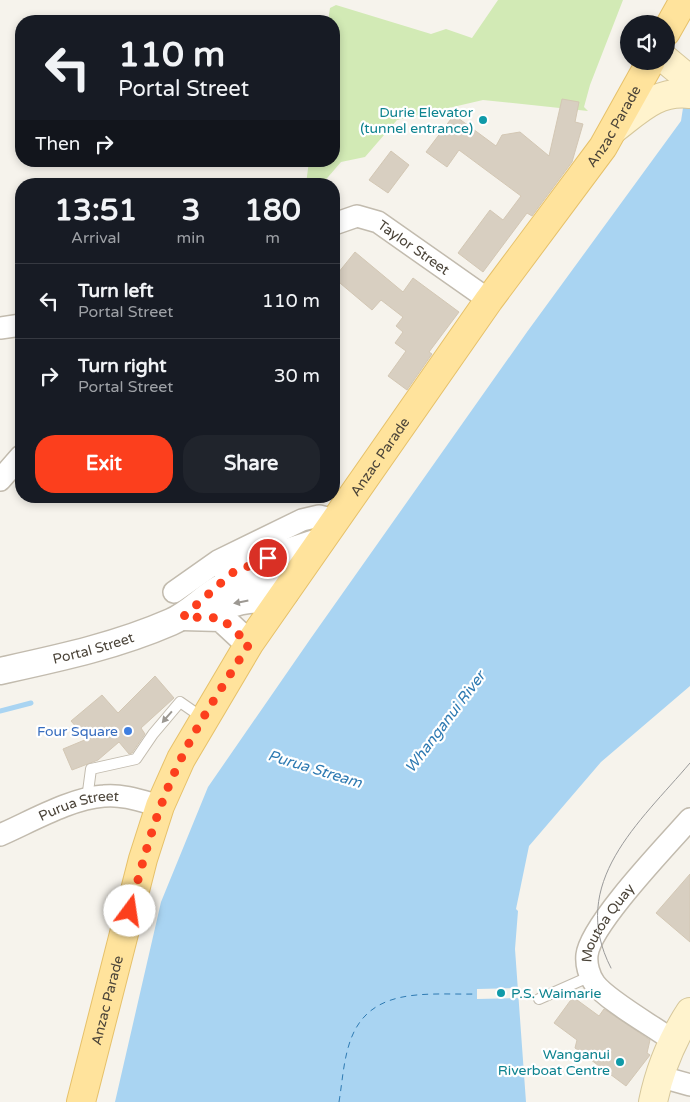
<!DOCTYPE html>
<style>
:root{--surface:#171b24;--page:#20242c;--text:#f1f3f6;--muted:#9ea1a6;--line:#363941;--accent:#fc3f1d}
body{margin:0;font-family:"Varela Round",sans-serif;background:var(--page);color:var(--text);height:100vh;display:flex;flex-direction:column;font-size:19px;white-space:nowrap}
*{box-sizing:border-box;margin:0}
p{font-size:16px;color:var(--muted)}
.icon{flex:none;width:28px;height:28px;fill:none;stroke:currentColor;stroke-width:2;stroke-linecap:round;stroke-linejoin:round}
.map{position:relative;flex:1;overflow:hidden}
.details{position:absolute;left:15px;top:178px;width:325px;height:325px;display:flex;flex-direction:column;background:var(--surface);border-radius:20px;box-shadow:0 2px 8px #0003}
.details>*{flex:none}
.guide{position:absolute;left:15px;top:15px;width:325px;height:152px;border-radius:20px;box-shadow:0 2px 8px #0003;background:#171b24;color:var(--text);overflow:hidden}
.tools{position:absolute;left:620px;top:15px;display:grid;gap:10px}
.tools a{display:grid;place-items:center;width:55px;height:55px;border-radius:50%;background:var(--surface);box-shadow:0 2px 8px #0003;font-size:25px}
.pin{position:absolute;display:grid;place-items:center;width:42px;height:42px;color:#fff;margin:-21px;border:2px solid #fff;border-radius:50%;box-shadow:0 1px 5px #0007}
.me{position:absolute;width:55px;margin:-28px;rotate:14deg;stroke-linejoin:round;filter:drop-shadow(0 0 4px #0008)}
.turn{display:flex;align-items:center;gap:18px;height:105px;padding:0 20px;font-size:22px}
.turn .icon{width:65px;height:65px;stroke-width:2.5}
.turn b{display:block;font-size:35px;line-height:42px}
.then{display:flex;align-items:center;height:48px;padding:0 20px;background:#0003;gap:10px;font-size:19px}
.eta{display:flex;justify-content:space-evenly;align-items:center;height:85px;text-align:center}
.eta b{font-size:30px;font-weight:800;line-height:35px}
.button{display:flex;gap:10px;margin-top:auto;padding:10px 20px}
.button a{flex:1;height:58px;border-radius:20px;background:var(--accent);color:#fff;font-size:20px;font-weight:800;line-height:58px;text-align:center}
.button a+a{background:var(--page);color:var(--text)}
ul{padding:0;list-style:none}
li{display:flex;align-items:center;gap:15px;height:75px;padding:0 20px;border-top:1px solid var(--line)}
li div{flex:1}
li b{display:block;font-size:19px}
li em{font-style:normal}
.map>svg:first-child{display:block}
</style>
<div class="map">
<svg width="690" height="1102" viewBox="0 0 690 1102">
<rect width="100%" height="100%" fill="#f6f3ec"/>
<path fill="#d2eab5" d="M498 0H623L590 85 584 107 588 111 483 100 397 120 365 157 341 162 322 184H306L309 161H334V21H328L330 8 336 5 431 34 446 29 472 38Z"/>
<path fill="#a9d4f2" d="M690 99V686L601 762 529 846 516 909 518 911 515 949 526 1102H115L161 902 208 787 311 638 527 332 681 121 683 108Z"/>
<path fill="#f6f3ec" d="M519 988V998L477 999V989Z"/>
<g fill="none" stroke-linecap="round" stroke-linejoin="round">
<path stroke="#a9d4f2" stroke-width="5" d="M0 711 31 703"/>
<path stroke="#2e7ab2" stroke-width="1" stroke-dasharray="6 5" stroke-linecap="butt" d="M339 1102C342 1084 343 1066 348 1048 365 985 424 995 477 994"/>
</g>
<g fill="#d8cfc1" stroke="#d3c7b4">
<path d="M562 99 579 102 575 122 583 124 572 162 532 216 527 213 483 272 458 253 490 210 503 220 521 196 459 150 447 167 426 152 454 115 496 146 502 135 520 132 549 156Z"/>
<path d="M391 151 409 165 388 193 369 180Z"/>
<path d="M355 252 403 292 413 278 459 312 429 352 432 354 407 390 388 376 406 351 395 343 403 332 396 326 403 317 381 300 372 310 334 278Z"/>
<path d="M155 676 174 698 141 728 145 734 132 753 129 754 119 742 98 760 72 770 63 749 87 739 71 721 102 695 118 713Z"/>
<path d="M690 874V942L656 913Z"/>
<path d="M573 997 599 1016 604 1009 650 1040 647 1053 650 1055 626 1086 575 1048 577 1040 554 1023Z"/>
</g>
<g fill="none" stroke-linecap="round" stroke-linejoin="round">
<g stroke="#c2bbae" stroke-width="12">
<g id="service">
<path d="M87 799 91 769 136 759 153 734 180 702 203 718"/>
<path d="M539 999 591 976"/>
</g>
</g>
<g stroke="#c2bbae" stroke-width="24">
<g id="minor">
<path id="s1" d="M334 224 357 216 378 222 489 300"/>
<path d="M0 328 21 325"/>
<path d="M0 480 21 456"/>
<path d="M174 592 218 561 302 520 319 516 335 520"/>
<path id="s2" d="M0 835C30 822 71 798 104 796 122 794 142 801 160 806"/>
<path id="s3" d="M672 1040C653 1026 608 1001 595 984 589 976 586 964 587 955 590 925 667 845 690 819"/>
<path d="M658 1076 690 1085"/>
</g>
</g>
<g stroke="#c2bbae" stroke-width="29">
<g id="tertiary">
<path d="M228 576 254 563 321 541"/>
<path d="M206 616C226 604 255 593 277 604"/>
<path d="M183 617 221 618 249 644"/>
<path id="s4" d="M0 671C59 658 116 646 171 622 196 611 211 587 239 581 256 577 271 583 285 593"/>
</g>
</g>
<g stroke="#d6c79b" stroke-width="30">
<g id="secondary">
<path d="M666 60 690 80"/>
<path d="M614 129C639 110 657 90 690 94"/>
<path d="M653 1102C660 1068 671 1041 690 1012"/>
</g>
</g>
<g stroke="#e6c16a" stroke-width="30">
<g id="primary">
<path d="M666 32 684 0"/>
<path id="s5" d="M81 1102 143 859 160 806 181 759 249 644 489 300 603 147 651 61"/>
</g>
</g>
<use href="#service" stroke="#fff" stroke-width="10"/>
<use href="#minor" stroke="#fff" stroke-width="21"/>
<use href="#tertiary" stroke="#fff" stroke-width="26"/>
<use href="#secondary" stroke="#fff3cd" stroke-width="28"/>
<use href="#primary" stroke="#ffe39c" stroke-width="28"/>
<path stroke="#9a9a9a" stroke-width="1" d="M611 968C567 883 640 822 690 763"/>
</g>
<defs><path id="oneway-solid" d="M-6-.8H1V-3.2L6.5 0L1 3.2V.8H-6Z" transform="scale(1.25)"/></defs>
<g fill="#9c9892">
<use href="#oneway-solid" transform="translate(241 602) rotate(169)"/>
<use href="#oneway-solid" transform="translate(167 717) rotate(131)"/>
</g>
<g fill="none" stroke-linecap="round" stroke-linejoin="round">
<path stroke="#fc3f1d" stroke-width="9" stroke-dasharray="0 16.2" d="M130 911C143 859 157 807 181 759 200 719 226 682 249 644L221 618 183 617 232 573 268 558"/>
</g>
<g fill="#0f9aa8" stroke="#fff" stroke-width="2">
<circle cx="483" cy="120" r="5"/>
<circle cx="501" cy="993" r="5"/>
<circle cx="620" cy="1062" r="5"/>
</g>
<circle fill="#3f7fe0" stroke="#fff" stroke-width="2" cx="128" cy="731" r="5"/>
<g text-anchor="middle" stroke-width="4.5" stroke-linejoin="round" paint-order="stroke">
<g font-size="14" fill="#0d838f" stroke="#fff" text-anchor="end">
<text x="473" y="117">Durie Elevator<tspan x="473" dy="16">(tunnel entrance)</tspan></text>
<text x="511" y="998" text-anchor="start">P.S. Waimarie</text>
<text x="610" y="1059">Wanganui<tspan x="610" dy="16">Riverboat Centre</tspan></text>
</g>
<g font-size="14" fill="#4b4439" stroke="#fff">
<text dy="5" stroke="none"><textPath href="#s5" startOffset="1125">Anzac Parade</textPath></text>
<text dy="5" stroke="none"><textPath href="#s1" startOffset="90">Taylor Street</textPath></text>
<text dy="5" stroke="none"><textPath href="#s5" startOffset="720">Anzac Parade</textPath></text>
<text dy="5" stroke="none"><textPath href="#s4" startOffset="96">Portal Street</textPath></text>
<text dy="5" stroke="none"><textPath href="#s2" startOffset="85">Purua Street</textPath></text>
<text dy="5" stroke="none"><textPath href="#s3" startOffset="164">Moutoa Quay</textPath></text>
<text dy="5" stroke="none"><textPath href="#s5" startOffset="105">Anzac Parade</textPath></text>
</g>
<g font-size="14" fill="#366cbe" stroke="#fff" text-anchor="end">
<text x="118" y="736">Four Square</text>
</g>
<g font-size="15" font-style="italic" fill="#2e7ab2" stroke="#fff">
<text transform="translate(445 722) rotate(-53)" y="5">Whanganui River</text>
<text transform="translate(315 769) rotate(17)" y="5">Purua Stream</text>
</g>
</g>
</svg>
<div class="tools">
<a><svg class="icon" aria-label="sound" viewBox="0 0 24 24"><path d="M4 9h4l5-4v14l-5-4H4zM17 9q2 3 0 6"/></svg></a>
</div>
<div class="pin" style="left:268px;top:558px;background:#d93025"><svg class="icon" aria-label="arrive" viewBox="0 0 24 24"><path d="M6 21V4h12l-3 4 3 4H6"/></svg></div>
<svg class="me" style="left:130px;top:911px" viewBox="-20 -20 40 40"><circle r="19" fill="#fff"/><path d="M0-13L10 11 0 6-10 11z" fill="#fc3f1d"/></svg>
<div class="guide">
<div class="turn"><svg class="icon" aria-label="left" viewBox="0 0 24 24"><path d="M17 20v-9H6M10 6l-5 5 5 5"/></svg><div><b>110 m</b>Portal Street</div></div>
<div class="then">Then<svg class="icon" aria-label="right" viewBox="0 0 24 24"><path d="M7 20v-9h11M14 6l5 5-5 5"/></svg></div>
</div>
<section class="details">
<div class="eta">
<div><b>13:51</b><p>Arrival</p></div>
<div><b>3</b><p>min</p></div>
<div><b>180</b><p>m</p></div>
</div>
<ul>
<li><svg class="icon" aria-label="left" viewBox="0 0 24 24"><path d="M17 20v-9H6M10 6l-5 5 5 5"/></svg><div><b>Turn left</b><p>Portal Street</p></div><em>110 m</em></li>
<li><svg class="icon" aria-label="right" viewBox="0 0 24 24"><path d="M7 20v-9h11M14 6l5 5-5 5"/></svg><div><b>Turn right</b><p>Portal Street</p></div><em>30 m</em></li>
</ul>
<div class="button"><a>Exit</a><a>Share</a></div>
</section>
</div>
